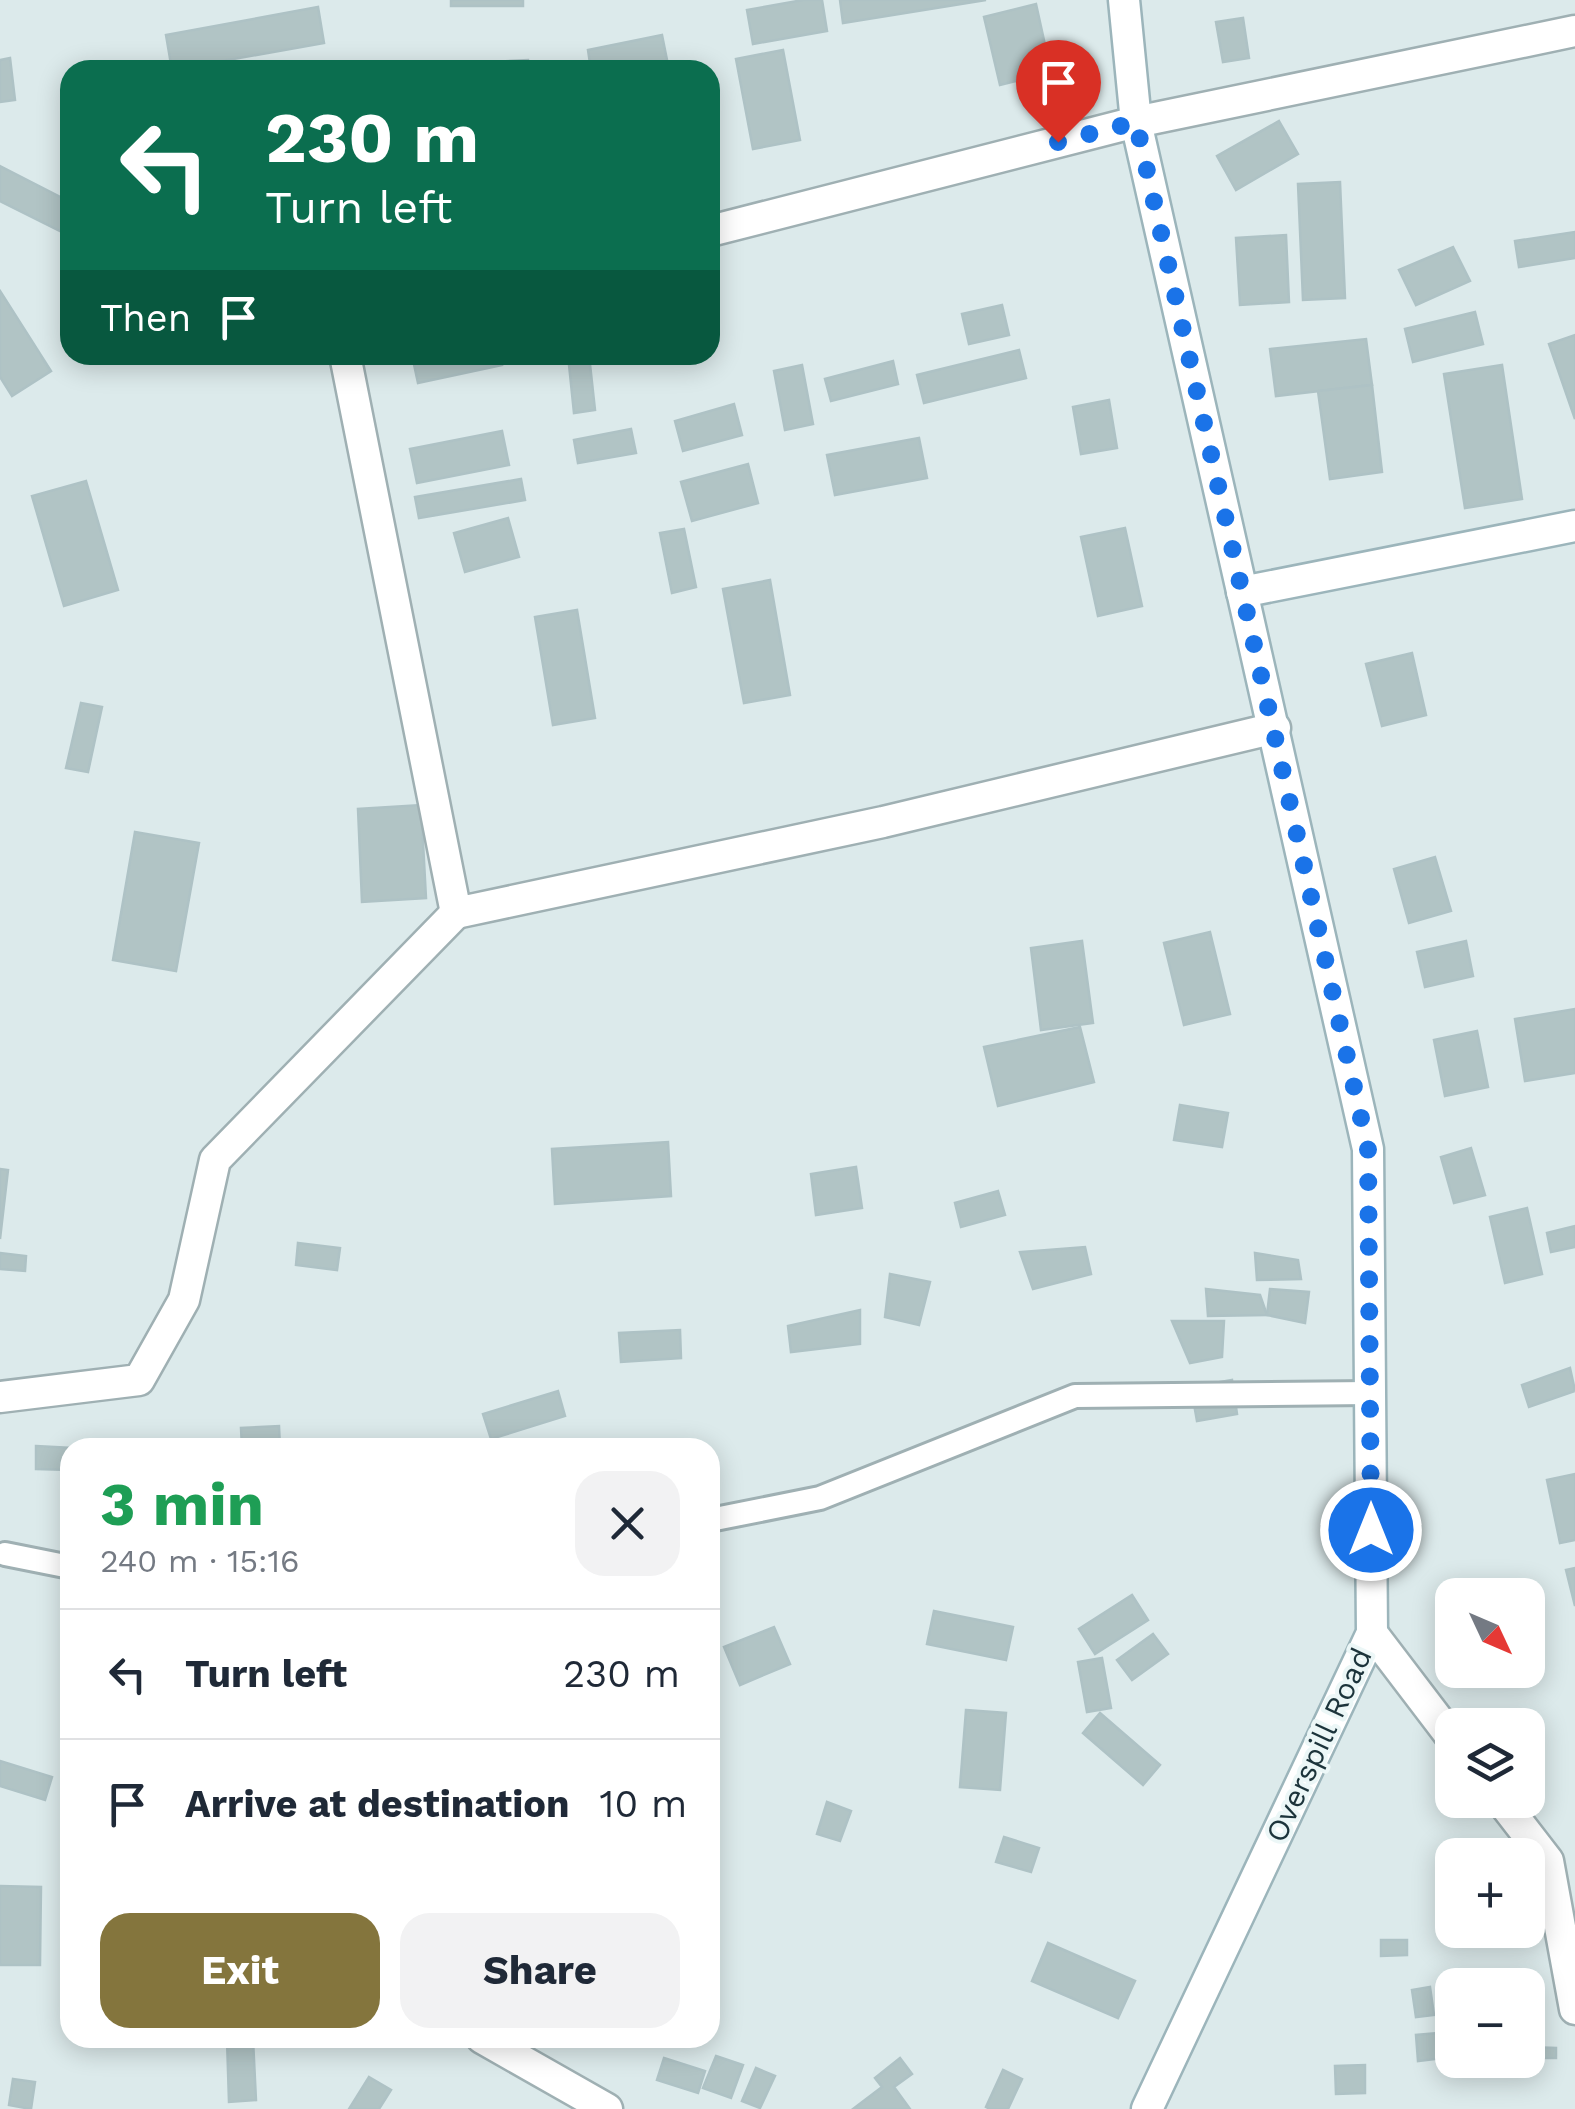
<!DOCTYPE html>
<meta charset="utf-8">
<style>
:root{--surface:#fff;--page:#f2f2f3;--text:#1f2937;--muted:#747a83;--line:#e0e1e3;--accent:#84753d}
body{margin:0;font-family:"Work Sans",sans-serif;background:var(--page);color:var(--text);height:100vh;display:flex;flex-direction:column;font-size:38px;white-space:nowrap}
*{box-sizing:border-box;margin:0}
p{font-size:32px;color:var(--muted)}
.icon{flex:none;width:55px;height:55px;fill:none;stroke:currentColor;stroke-width:2;stroke-linecap:round;stroke-linejoin:round}
.map{position:relative;flex:1;overflow:hidden}
.drawer{position:absolute;left:60px;top:1438px;width:660px;height:610px;display:flex;flex-direction:column;background:var(--surface);border-radius:30px;box-shadow:0 5px 25px #0003}
.drawer>*{flex:none}
.guide{position:absolute;left:60px;top:60px;width:660px;height:305px;border-radius:30px;box-shadow:0 5px 25px #0003;background:#0b6e4f;color:#fff;overflow:hidden}
.needle{width:65px;rotate:134deg}
.controls{position:absolute;left:1435px;top:1578px;display:grid;gap:20px}
.controls a{display:grid;place-items:center;width:110px;height:110px;border-radius:20px;background:var(--surface);box-shadow:0 5px 25px #0003;font-size:50px}
.pin{position:absolute;display:grid;place-items:center;width:85px;height:85px;color:#fff;margin:-102px -42px;border-radius:50% 50% 50% 0;rotate:-45deg;box-shadow:0 0 10px #0007}
.pin .icon{rotate:45deg}
.me{position:absolute;width:110px;margin:-55px;rotate:0deg;stroke-linejoin:round;filter:drop-shadow(0 0 8px #0008)}
.turn{display:flex;align-items:center;gap:35px;height:210px;padding:0 40px;font-size:45px}
.turn .icon{width:130px;height:130px;stroke-width:2.5}
.turn b{display:block;font-size:70px;line-height:85px}
.then{display:flex;align-items:center;height:95px;padding:0 40px;background:#0003;gap:20px;font-size:38px}
.round{display:grid;place-items:center;flex:none;width:105px;height:105px;border-radius:30px;background:var(--page)}
.headline{display:flex;align-items:center;justify-content:space-between;height:170px;padding:0 40px}
h1{font-size:60px;font-weight:700;line-height:75px;color:#1e9e55}
.primary-button{display:flex;gap:20px;margin-top:auto;padding:20px 40px}
.primary-button a{flex:1;height:115px;border-radius:30px;background:var(--accent);color:#fff;font-size:40px;font-weight:700;line-height:115px;text-align:center}
.primary-button a+a{background:var(--page);color:var(--text)}
ul{padding:0;list-style:none}
li{display:flex;align-items:center;gap:30px;height:130px;padding:0 40px;border-top:2px solid var(--line)}
li div{flex:1}
li b{display:block;font-size:38px}
li em{font-style:normal}
.map>svg:first-child{display:block}
</style>
<div class="map">
<svg width="1575" height="2109" viewBox="0 0 1575 2109">
<rect width="100%" height="100%" fill="#dceaeb"/>
<g fill="#b1c4c5" stroke="#aec2c5" stroke-width="2.5">
<rect x="451" y="0" width="72" height="6"/>
<path d="M803 0H822L827 31 753 44 747 10Z"/>
<path d="M840 0H986L843 23Z"/>
<path d="M1036 4 1051 72 1000 85 984 17Z"/>
<path d="M318 7 324 43 172 70 166 35Z"/>
<path d="M1243 18 1249 58 1223 62 1216 22Z"/>
<path d="M662 35 669 70H591L588 50Z"/>
<path d="M783 50 800 140 753 149 736 59Z"/>
<path d="M10 58 15 100 0 102V60Z"/>
<path d="M528 60 529 70H473V63Z"/>
<path d="M1279 121 1298 154 1236 190 1217 156Z"/>
<path d="M0 166 70 202V221L64 233 0 201Z"/>
<path d="M1340 182 1345 298 1303 300 1298 184Z"/>
<path d="M1575 232V258L1519 267 1515 241Z"/>
<path d="M1286 235 1289 302 1240 305 1236 238Z"/>
<path d="M1453 247 1470 281 1416 305 1399 270Z"/>
<path d="M0 291 51 371 12 396 0 377Z"/>
<path d="M1002 305 1009 335 969 344 962 314Z"/>
<path d="M1475 312 1483 344 1413 362 1405 329Z"/>
<path d="M1575 335V419L1549 344Z"/>
<path d="M1366 339 1372 385 1276 396 1270 349Z"/>
<path d="M1019 350 1026 378 924 403 917 375Z"/>
<path d="M412 355H500L502 365 418 383Z"/>
<path d="M568 355H589L595 410 574 413Z"/>
<path d="M893 361 898 384 831 401 825 379Z"/>
<path d="M802 365 813 424 785 430 774 371Z"/>
<path d="M1502 365 1522 499 1465 508 1444 374Z"/>
<path d="M1372 385 1382 472 1330 479 1318 391Z"/>
<path d="M1109 400 1117 448 1081 454 1073 407Z"/>
<path d="M734 404 742 435 683 451 675 421Z"/>
<path d="M631 429 636 453 578 463 574 440Z"/>
<path d="M502 431 509 465 417 483 410 449Z"/>
<path d="M919 438 927 478 835 495 827 455Z"/>
<path d="M748 464 758 503 692 521 681 482Z"/>
<path d="M521 479 525 500 419 518 415 497Z"/>
<path d="M86 481 118 590 64 606 32 496Z"/>
<path d="M508 518 519 557 465 572 454 533Z"/>
<path d="M1125 528 1142 606 1098 616 1081 537Z"/>
<path d="M684 529 696 587 672 593 660 533Z"/>
<path d="M770 580 790 695 744 703 723 589Z"/>
<path d="M577 610 595 718 553 725 535 617Z"/>
<path d="M1412 653 1426 715 1382 726 1366 664Z"/>
<path d="M81 703 102 707 88 772 66 768Z"/>
<path d="M421 805 426 898 362 902 358 809Z"/>
<path d="M135 832 199 843 176 971 113 960Z"/>
<path d="M1435 857 1451 911 1409 923 1394 869Z"/>
<path d="M1210 932 1230 1014 1184 1025 1164 943Z"/>
<path d="M1082 941 1093 1023 1041 1030 1031 948Z"/>
<path d="M1466 941 1473 976 1425 987 1417 952Z"/>
<path d="M1575 1009V1073L1525 1081 1515 1019Z"/>
<path d="M1080 1027 1094 1082 998 1106 984 1047Z"/>
<path d="M1477 1031 1488 1087 1445 1096 1434 1040Z"/>
<path d="M1180 1105 1228 1113 1222 1147 1174 1140Z"/>
<path d="M668 1142 671 1196 555 1204 552 1149Z"/>
<path d="M1471 1148 1485 1195 1454 1203 1441 1157Z"/>
<path d="M856 1167 862 1208 816 1215 811 1174Z"/>
<path d="M0 1169 8 1170 0 1239Z"/>
<path d="M998 1191 1005 1215 961 1227 955 1203Z"/>
<path d="M1527 1208 1542 1274 1505 1283 1490 1217Z"/>
<path d="M1575 1226V1247L1551 1252 1547 1233Z"/>
<path d="M298 1243 340 1248 337 1270 296 1265Z"/>
<path d="M1085 1247 1091 1274 1033 1289 1020 1252Z"/>
<path d="M0 1253 26 1256 25 1271 0 1269Z"/>
<path d="M1255 1253 1298 1260 1301 1279 1257 1280Z"/>
<path d="M890 1274 930 1282 919 1325 885 1317Z"/>
<path d="M1206 1289 1260 1295 1267 1315 1208 1316Z"/>
<path d="M1270 1289 1309 1292 1305 1323 1267 1315Z"/>
<path d="M860 1310V1344L791 1352 788 1326Z"/>
<path d="M1172 1321H1224L1222 1357 1190 1363Z"/>
<path d="M680 1330 681 1358 621 1362 619 1333Z"/>
<path d="M1570 1368 1575 1391 1529 1407 1522 1385Z"/>
<path d="M1232 1380 1237 1414 1197 1421 1191 1387Z"/>
<path d="M558 1391 565 1416 491 1439 483 1414Z"/>
<path d="M279 1426 280 1448H242L241 1428Z"/>
<path d="M36 1446 72 1448 70 1470 36 1469Z"/>
<path d="M1575 1474V1540L1560 1543 1547 1480Z"/>
<path d="M1575 1568V1606L1566 1570Z"/>
<path d="M1132 1595 1148 1620 1095 1654 1079 1629Z"/>
<path d="M934 1611 1013 1627 1006 1660 927 1644Z"/>
<path d="M774 1627 790 1664 740 1685 724 1647Z"/>
<path d="M1153 1634 1168 1654 1132 1680 1117 1660Z"/>
<path d="M1102 1658 1111 1708 1087 1712 1078 1662Z"/>
<path d="M966 1710 1006 1713 1000 1790 960 1787Z"/>
<path d="M1100 1713 1160 1765 1143 1785 1083 1733Z"/>
<path d="M0 1761 52 1777 45 1800 0 1786Z"/>
<path d="M827 1802 851 1811 840 1841 817 1834Z"/>
<path d="M1004 1837 1039 1848 1031 1872 996 1862Z"/>
<path d="M0 1886 41 1887 40 1965H0Z"/>
<path d="M1381 1940H1407V1955L1381 1956Z"/>
<path d="M1048 1943 1135 1981 1118 2018 1032 1981Z"/>
<path d="M1430 1987 1434 2015 1416 2017 1412 1990Z"/>
<path d="M1449 2032 1452 2057 1418 2061 1416 2035Z"/>
<path d="M253 2039 256 2100 229 2102 227 2040Z"/>
<path d="M1528 2047 1556 2048V2058H1528Z"/>
<path d="M716 2056 743 2065 731 2098 703 2088Z"/>
<path d="M664 2058 705 2071 698 2093 657 2080Z"/>
<path d="M900 2058 912 2074 894 2087 910 2109H853L882 2087 875 2078Z"/>
<path d="M1365 2065V2093L1336 2094 1335 2066Z"/>
<path d="M756 2068 775 2076 760 2108 742 2101Z"/>
<path d="M1003 2070 1022 2079 1008 2109H990L986 2107Z"/>
<path d="M369 2077 391 2090 379 2109H349Z"/>
<path d="M13 2079 35 2082 31 2109 9 2105Z"/>
</g>
<g fill="none" stroke-linecap="round" stroke-linejoin="round">
<g stroke="#9fb0b3" stroke-width="28">
<g id="lane">
<path d="M710 1520 820 1498 1075 1396 1370 1393"/>
<path d="M5 1554 70 1567"/>
</g>
</g>
<g stroke="#9fb0b3" stroke-width="35">
<g id="street">
<path d="M710 231 1136 122 1575 31"/>
<path d="M345 355 456 913 883 822 1275 728"/>
<path d="M0 1397 139 1380 184 1300 215 1160 456 913"/>
<path d="M1372 1633 1452 1738"/>
<path d="M1501 1800 1548 1861 1575 2009"/>
<path d="M482 2038 607 2109"/>
</g>
</g>
<g stroke="#9cb5bb" stroke-width="35">
<g id="secondary">
<path d="M1124 0 1136 122 1368 1149 1372 1633 1147 2109"/>
<path d="M1242 592 1575 526"/>
</g>
</g>
<use href="#lane" stroke="#fff" stroke-width="22"/>
<use href="#street" stroke="#fff" stroke-width="30"/>
<use href="#secondary" stroke="#fff" stroke-width="30"/>
</g>
<g fill="none" stroke-linecap="round" stroke-linejoin="round">
<path stroke="#1a73e8" stroke-width="18" stroke-dasharray="0 32.4" d="M1058 142 1136 122 1368 1149 1371 1530"/>
</g>
<g text-anchor="middle" stroke-width="8" stroke-linejoin="round" paint-order="stroke">
<g font-size="30" fill="#1c343b" stroke="#ecf7f7">
<text transform="translate(1319 1745) rotate(-65)" y="10">Overspill Road</text>
</g>
</g>
</svg>
<div class="controls">
<a><svg class="needle" viewBox="-14 -14 28 28"><path d="M0-13l5 13h-10z" fill="#e53935"/><path d="M0 13l5-13h-10z" fill="#747a83"/></svg></a>
<a><svg class="icon" aria-label="layers" viewBox="0 0 24 24"><path d="M12 4l9 5-9 5-9-5zM3 14l9 5 9-5"/></svg></a>
<a>+</a>
<a>−</a>
</div>
<div class="pin" style="left:1058px;top:142px;background:#d93025"><svg class="icon" aria-label="arrive" viewBox="0 0 24 24"><path d="M6 21V4h12l-3 4 3 4H6"/></svg></div>
<svg class="me" style="left:1371px;top:1530px" viewBox="-20 -20 40 40"><circle r="17" fill="#1a73e8" stroke="#fff" stroke-width="3"/><path d="M0-11L8 9 0 5-8 9z" fill="#fff"/></svg>
<div class="guide">
<div class="turn"><svg class="icon" aria-label="left" viewBox="0 0 24 24"><path d="M17 20v-9H6M10 6l-5 5 5 5"/></svg><div><b>230 m</b>Turn left</div></div>
<div class="then">Then<svg class="icon" aria-label="arrive" viewBox="0 0 24 24"><path d="M6 21V4h12l-3 4 3 4H6"/></svg></div>
</div>
<section class="drawer">
<div class="headline"><div><h1>3 min</h1><p>240 m · 15:16</p></div><a class="round"><svg class="icon" aria-label="close" viewBox="0 0 24 24"><path d="M6 6l12 12M18 6L6 18"/></svg></a></div>
<ul>
<li><svg class="icon" aria-label="left" viewBox="0 0 24 24"><path d="M17 20v-9H6M10 6l-5 5 5 5"/></svg><div><b>Turn left</b></div><em>230 m</em></li>
<li><svg class="icon" aria-label="arrive" viewBox="0 0 24 24"><path d="M6 21V4h12l-3 4 3 4H6"/></svg><div><b>Arrive at destination</b></div><em>10 m</em></li>
</ul>
<div class="primary-button"><a>Exit</a><a>Share</a></div>
</section>
</div>
